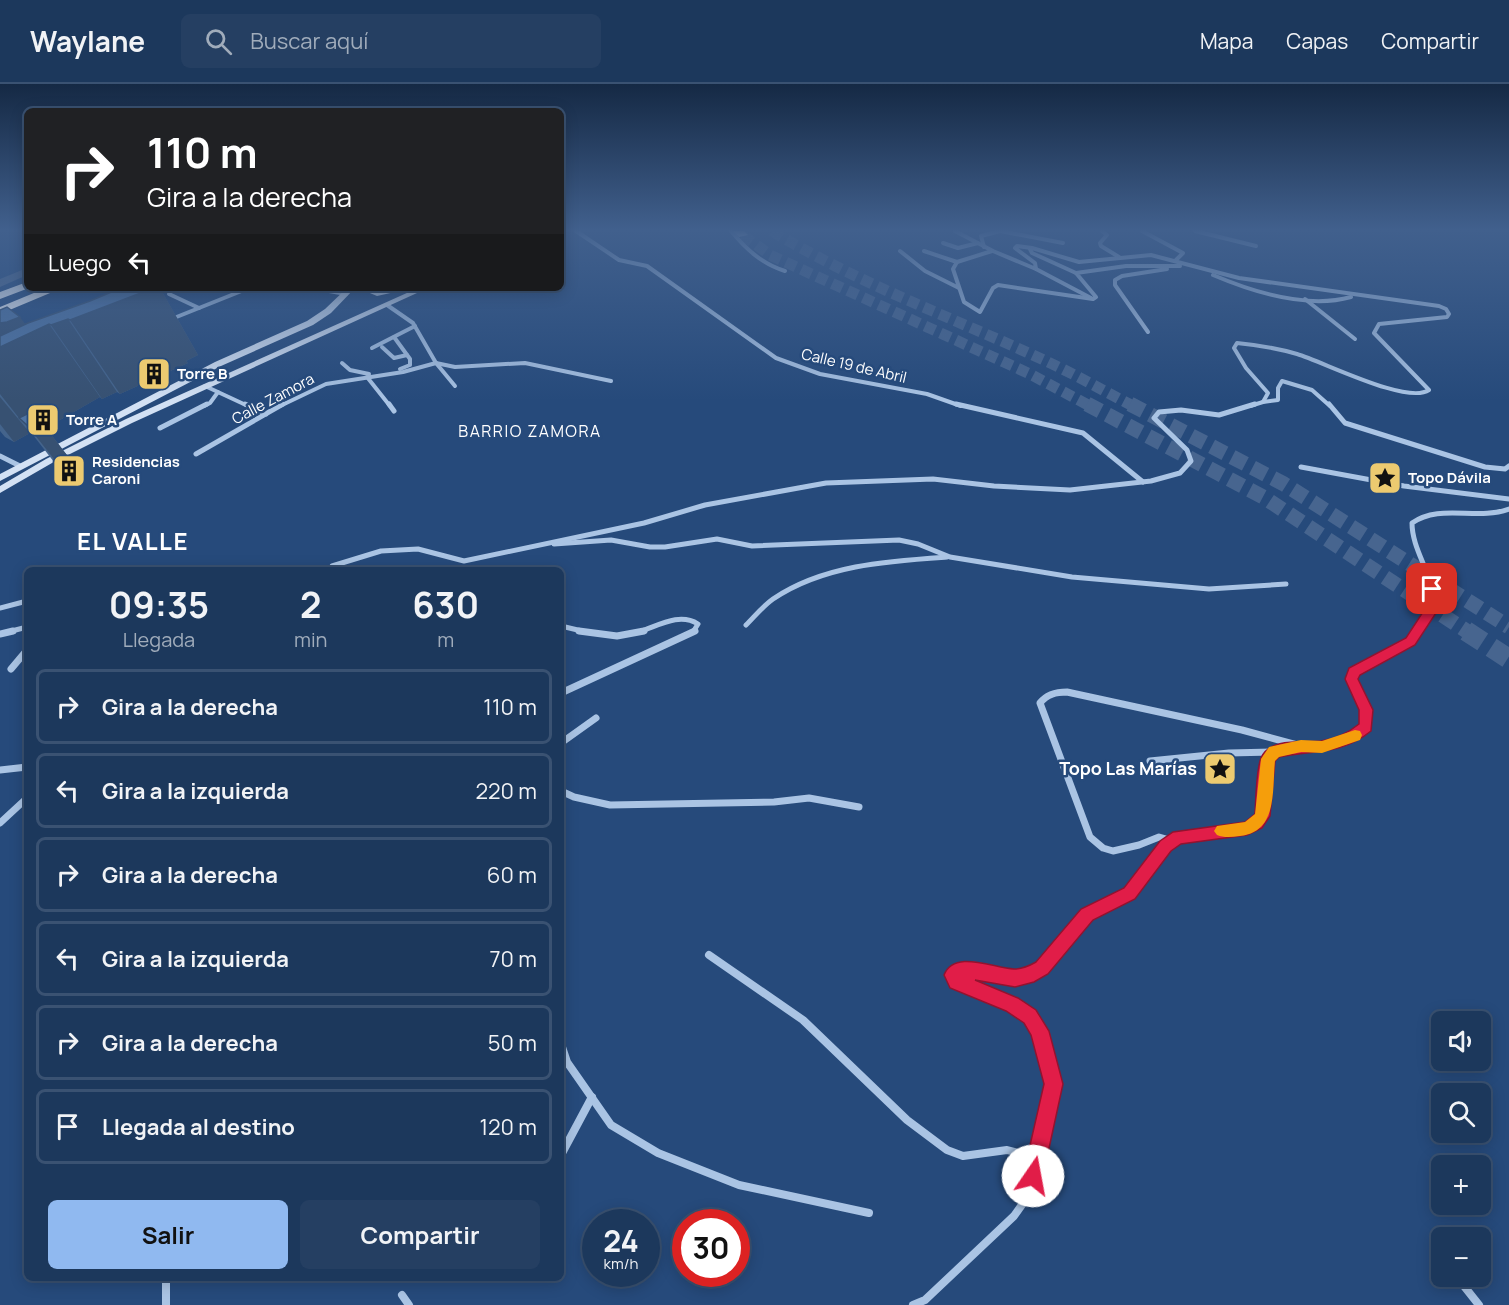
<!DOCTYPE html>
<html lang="es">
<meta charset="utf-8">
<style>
:root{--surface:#1c385c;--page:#253f62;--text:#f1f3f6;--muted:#a0acbb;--line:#3a5272;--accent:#90b9f0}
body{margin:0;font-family:Manrope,sans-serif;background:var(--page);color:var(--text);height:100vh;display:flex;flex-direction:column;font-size:22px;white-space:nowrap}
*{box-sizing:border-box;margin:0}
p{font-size:20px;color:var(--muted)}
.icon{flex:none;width:33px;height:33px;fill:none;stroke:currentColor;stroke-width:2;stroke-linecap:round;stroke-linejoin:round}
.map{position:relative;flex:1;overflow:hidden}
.panel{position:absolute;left:24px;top:483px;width:540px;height:714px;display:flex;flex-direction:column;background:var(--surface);border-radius:9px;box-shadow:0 3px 15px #0003,0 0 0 2px var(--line)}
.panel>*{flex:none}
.banner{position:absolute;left:24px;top:24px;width:540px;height:183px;border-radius:9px;box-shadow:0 3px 15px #0003,0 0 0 2px var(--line);background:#202124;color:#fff;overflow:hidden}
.buttons{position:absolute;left:1431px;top:927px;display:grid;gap:12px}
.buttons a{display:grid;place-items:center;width:60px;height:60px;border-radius:9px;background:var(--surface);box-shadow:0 3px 15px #0003,0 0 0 2px var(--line);font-size:30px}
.speed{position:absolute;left:582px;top:1125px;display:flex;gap:12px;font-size:30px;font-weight:700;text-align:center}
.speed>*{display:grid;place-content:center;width:78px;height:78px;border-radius:50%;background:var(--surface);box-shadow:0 3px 15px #0003,0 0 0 2px var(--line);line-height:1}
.speed small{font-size:15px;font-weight:400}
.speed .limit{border:9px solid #d22;background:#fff;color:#111}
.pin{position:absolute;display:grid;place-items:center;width:51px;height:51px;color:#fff;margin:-26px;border-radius:12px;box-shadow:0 3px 9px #0006}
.me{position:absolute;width:66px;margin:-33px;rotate:12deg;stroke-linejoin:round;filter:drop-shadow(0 0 4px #0008)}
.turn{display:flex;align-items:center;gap:21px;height:126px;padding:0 24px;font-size:27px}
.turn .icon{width:78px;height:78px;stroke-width:2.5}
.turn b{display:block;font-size:42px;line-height:51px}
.then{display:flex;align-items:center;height:57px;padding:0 24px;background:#0003;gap:12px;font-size:22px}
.eta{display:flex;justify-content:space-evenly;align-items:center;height:102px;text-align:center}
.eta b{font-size:36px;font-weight:700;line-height:42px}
.button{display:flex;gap:12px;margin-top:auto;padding:12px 24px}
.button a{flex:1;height:69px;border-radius:9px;background:var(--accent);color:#111;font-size:24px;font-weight:700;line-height:69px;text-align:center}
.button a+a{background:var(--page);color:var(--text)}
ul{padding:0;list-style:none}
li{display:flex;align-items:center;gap:18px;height:75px;margin:0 12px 9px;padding:0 12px;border:3px solid var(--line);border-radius:9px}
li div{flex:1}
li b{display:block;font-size:22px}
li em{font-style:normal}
header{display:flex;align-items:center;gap:36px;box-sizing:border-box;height:84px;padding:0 30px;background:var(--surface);border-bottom:2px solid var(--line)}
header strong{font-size:28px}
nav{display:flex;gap:33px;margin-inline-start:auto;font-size:21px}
.search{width:420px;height:54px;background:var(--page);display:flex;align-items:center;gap:15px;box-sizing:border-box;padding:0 21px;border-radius:9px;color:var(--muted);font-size:22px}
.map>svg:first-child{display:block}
</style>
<header>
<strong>Waylane</strong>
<div class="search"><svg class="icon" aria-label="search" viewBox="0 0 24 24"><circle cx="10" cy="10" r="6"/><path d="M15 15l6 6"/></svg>Buscar aquí</div>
<nav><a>Mapa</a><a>Capas</a><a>Compartir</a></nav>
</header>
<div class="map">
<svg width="1509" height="1221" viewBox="0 0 1509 1221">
<rect width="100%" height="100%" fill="#264a7b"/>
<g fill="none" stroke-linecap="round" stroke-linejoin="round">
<path fill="#526b8e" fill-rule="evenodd" d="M27 184V191L0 203V195Z"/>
<g stroke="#47658f" stroke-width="11" stroke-dasharray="11 6" stroke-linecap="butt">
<path d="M772 147C861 201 954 234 1048 278 1076 291 1104 307 1133 322"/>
<path d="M743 151 770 171 1030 290 1090 322"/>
</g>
<g stroke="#47658f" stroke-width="15" stroke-dasharray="15 8" stroke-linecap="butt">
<path d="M1087 320 1265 414 1468 548"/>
<path d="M1130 320 1284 400 1509 543"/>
</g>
<path stroke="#47658f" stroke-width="20" stroke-dasharray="20 10" stroke-linecap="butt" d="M1466 547 1509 575"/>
<g stroke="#aac4e4" stroke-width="4">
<path d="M576 147 619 176 647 182 776 274 820 290 927 310 961 322"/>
<path d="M731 147C746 165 762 180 785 187"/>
<path d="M955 147 993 167 1036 185 1035 179 1015 164 1017 162 1032 164 1079 178 1151 171 1239 194 1439 222 1446 225 1449 230 1447 233 1379 240 1374 249 1429 306C1407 321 1324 278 1297 270 1277 264 1257 261 1237 259L1234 264 1246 284 1268 309 1263 318 1250 322"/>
<path d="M1102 147 1107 151 1100 159 1101 162 1119 173"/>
<path d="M1142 147 1183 169 1176 176"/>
<path d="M1195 147 1256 162"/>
<path d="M943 159 958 164 978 159"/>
<path d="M984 163 981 152 1000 147 1063 159"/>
<path d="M1030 165 1032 169 1076 189"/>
<path d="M900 167 925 187 959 204"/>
<path d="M924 167 957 178"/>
<path d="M992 167 957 178 953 185 964 218 980 228 993 204 998 201 1093 215 1096 213 1076 189 1126 182H1180"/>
<path d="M1036 185 1091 214"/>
<path d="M1213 191C1253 208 1308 225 1351 213"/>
<path d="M327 204 329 207 346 210"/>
<path d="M169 210 199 224"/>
<path d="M1305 215 1355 255"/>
<path d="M387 221 413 239 436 279 455 302"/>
<path d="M169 236 249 204"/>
<path d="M1148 248 1115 201V196L1122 192 1167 185"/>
<path d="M394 253 410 275V281L400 285"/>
<path d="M382 263 394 274 407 271"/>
<path d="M372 264 415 242"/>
<path d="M342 279 350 286 369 290"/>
<path d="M436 279 455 283 525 279 611 297"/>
<path d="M367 293 390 322"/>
<path d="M205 302 248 322"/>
<path d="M1263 318 1278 316V304L1282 297 1312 306 1330 322"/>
<path d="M204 322 210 319 218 308"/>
<path d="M280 322 326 300 403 288 436 279"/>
</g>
<g stroke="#aac4e4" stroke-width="5">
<path d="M245 320 266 330"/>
<path d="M389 320 394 327"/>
<path d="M956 320 1083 349 1143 398"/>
<path d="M1329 320 1345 339 1485 383 1505 385 1509 382"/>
<path d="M160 344 207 320"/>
<path d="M196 370 283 320"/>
<path d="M0 372 20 382"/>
<path d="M1301 383 1404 402 1509 415"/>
<path d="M554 460 611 456 650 463H665L717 455 752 462 899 456 918 460 950 473 1072 493 1209 505 1286 500"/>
<path d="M330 486 332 482 381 467 418 465 464 477 644 439 705 421 826 399 933 395 994 402 1070 406 1151 397 1180 389 1191 377 1187 366 1154 334 1159 328 1181 326 1219 331 1255 320"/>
<path d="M0 524 27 517"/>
<path d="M746 541C755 532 763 522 773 515 823 481 888 477 947 473"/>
<path d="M561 542 586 548"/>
<path d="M8 548 27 543"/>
<path d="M639 548C658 542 679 528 698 540L693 548"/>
<path d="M1417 548C1421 542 1428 535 1430 529 1441 498 1412 471 1412 439 1440 419 1477 437 1509 425"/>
</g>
<g stroke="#aac4e4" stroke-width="7">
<path d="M579 547 617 552 644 547"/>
<path d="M0 550 13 547"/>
<path d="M11 585 27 566"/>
<path d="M561 609 695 547"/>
<path d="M561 659 596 634"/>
<path d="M1150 677 1229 669 1274 668"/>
<path d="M0 686 27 683"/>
<path d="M561 707 574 713 610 721 774 718 809 714 859 723"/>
<path d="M0 739 27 714"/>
<path d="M1173 757 1159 753 1139 761 1113 767 1103 764 1090 753 1040 619C1047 610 1056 608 1067 608L1242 646 1297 661"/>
<path d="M1078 841C1093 824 1111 823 1128 810 1147 796 1155 760 1180 753 1200 747 1240 753 1255 738 1274 720 1258 689 1273 669 1287 660 1303 664 1319 663 1337 662 1352 653 1366 643V626L1351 595 1354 588 1411 557 1418 547"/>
</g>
<g stroke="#aac4e4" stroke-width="8">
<path d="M709 871 803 936 907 1036 947 1066 963 1072 1007 1066 1037 1074"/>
<path d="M561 960 567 978 611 1041 658 1069 739 1101 869 1129"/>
<path d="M561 1071 592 1013"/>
<path d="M1434 1166 1442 1174"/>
<path d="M1456 1192 1479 1221"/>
<path d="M166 1194V1221"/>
<path d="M402 1211 409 1221"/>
<path d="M913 1221 925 1216 1014 1132 1029 1111 1054 1001 1040 947 1030 932 1012 921 956 897 952 891 959 886C985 890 1020 902 1042 884 1056 872 1068 854 1079 840"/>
</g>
<g fill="#d3e1f4" fill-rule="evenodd">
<path d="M347 204H355L331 229 313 241 221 282 0 397V390L215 278 307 237 325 225Z"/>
<path d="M358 204H369L378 208 397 204H413L377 212Z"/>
<path d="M418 204H428L132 339 52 379 0 409V402L46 375 126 335Z"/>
</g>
<g fill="#fff" fill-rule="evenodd">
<path d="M733 147H744L748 151 739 153Z"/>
<path d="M27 198V204H29L0 215V208Z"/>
<path d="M46 204H62L0 230V223Z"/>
</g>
</g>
<path fill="#44648c" d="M121 204H160L198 271 186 277 188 279 120 310 117 308 102 315 100 313 46 344 80 388 69 394 61 387 33 351 30 349 14 358 5 353 0 347V226L25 240 90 217Z"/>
<g fill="#375172">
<path d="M144 204H160L198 271 186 277 188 279 120 310 70 236Z"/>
<path d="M20 233 31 248 49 240 100 313 46 344 80 388 69 394 27 341 19 334 0 310V239Z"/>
<path d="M68 235 117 308 102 315 51 241Z"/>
<path d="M0 313 30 349 14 358 0 340Z"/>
</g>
<g fill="#4f74a3" stroke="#375172" stroke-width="1.5">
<path d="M121 204H144L142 205 146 207 70 236 68 235 51 241 49 240 0 263V252L28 239 90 217Z"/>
<path d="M7 223 20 233 7 238 0 239V226Z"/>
<path d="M29 329 39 335 27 341 19 334Z"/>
</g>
<linearGradient id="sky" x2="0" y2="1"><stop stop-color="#152944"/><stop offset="0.46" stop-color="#41608d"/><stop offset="1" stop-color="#41608d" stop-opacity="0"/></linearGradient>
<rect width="1509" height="317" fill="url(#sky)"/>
<path fill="#e11d48" stroke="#92132f" stroke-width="1.5" d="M1432 501 1439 505 1436 529 1415 561 1360 591 1358 595 1373 626 1371 647C1342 671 1313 666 1279 673L1275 677 1270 732 1262 744 1247 751 1181 760 1171 767 1135 815 1093 836 1048 890 1034 898 1015 903 975 896 1018 914 1036 926 1049 947 1063 1000 1043 1092 1040 1099 1033 1102 1026 1099 1023 1092 1044 1000 1031 951 1024 939 1006 927 950 904 944 891C954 865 993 884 1014 885 1022 885 1029 882 1036 878L1081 825 1124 804 1160 757 1173 748 1245 738 1255 730C1256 714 1256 687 1261 674 1270 653 1303 659 1321 657 1335 655 1348 649 1359 640V626L1345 595 1349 584 1406 554 1423 528 1426 505Z"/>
<path fill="#f59e0b" d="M1355 646 1360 647 1362 651 1360 656 1322 669 1301 668 1279 673 1275 677C1272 706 1278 748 1240 752 1232 753 1224 754 1217 751L1214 747 1217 742 1245 738 1255 730 1261 675 1269 663 1301 656 1322 657Z"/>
<defs>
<g id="building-square" transform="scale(1.725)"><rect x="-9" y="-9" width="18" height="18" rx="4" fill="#ecca70" stroke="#264a7b"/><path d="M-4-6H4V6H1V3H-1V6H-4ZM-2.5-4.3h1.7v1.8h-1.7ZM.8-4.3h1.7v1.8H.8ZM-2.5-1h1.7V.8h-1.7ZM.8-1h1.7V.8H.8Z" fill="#111"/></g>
<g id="sight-square" transform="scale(1.725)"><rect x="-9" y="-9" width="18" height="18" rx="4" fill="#ecca70" stroke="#264a7b"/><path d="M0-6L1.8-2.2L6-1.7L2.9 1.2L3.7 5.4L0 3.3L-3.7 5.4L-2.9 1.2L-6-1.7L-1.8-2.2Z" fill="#111"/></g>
</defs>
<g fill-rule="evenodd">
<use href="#building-square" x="154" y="290"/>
<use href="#building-square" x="43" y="336"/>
<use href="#building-square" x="69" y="387"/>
<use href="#sight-square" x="1385" y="394"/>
<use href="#sight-square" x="1220" y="685"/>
</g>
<g text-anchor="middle" stroke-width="5" stroke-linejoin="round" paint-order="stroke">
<g font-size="15" fill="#fff" stroke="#264a7b">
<text transform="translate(854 282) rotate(13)" y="5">Calle 19 de Abril</text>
<text transform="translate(273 315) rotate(-28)" y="5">Calle Zamora</text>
</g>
<g font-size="15" font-weight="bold" fill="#fff" stroke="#264a7b" text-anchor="start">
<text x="177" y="295">Torre B</text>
<text x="66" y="341">Torre A</text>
<text x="92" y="383">Residencias<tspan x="92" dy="17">Caroni</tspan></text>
<text x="1408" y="399">Topo Dávila</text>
</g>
<g font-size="16" letter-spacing="1.5" fill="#fff" stroke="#264a7b">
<text x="530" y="353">BARRIO ZAMORA</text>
</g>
<g font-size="18" font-weight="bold" fill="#fff" stroke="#264a7b" text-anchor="end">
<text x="1197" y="691">Topo Las Marías</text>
</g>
<g font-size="24" font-weight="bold" letter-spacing="1.5" fill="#fff" stroke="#264a7b">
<text x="133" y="466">EL VALLE</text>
</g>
</g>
</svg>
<div class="buttons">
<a><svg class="icon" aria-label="sound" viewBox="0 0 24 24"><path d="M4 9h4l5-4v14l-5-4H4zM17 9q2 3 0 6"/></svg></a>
<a><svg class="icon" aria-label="search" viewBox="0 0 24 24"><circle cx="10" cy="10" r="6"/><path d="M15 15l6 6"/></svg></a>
<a>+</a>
<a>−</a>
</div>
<div class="speed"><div>24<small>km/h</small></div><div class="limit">30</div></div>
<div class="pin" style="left:1432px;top:505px;background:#d93025"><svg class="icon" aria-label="arrive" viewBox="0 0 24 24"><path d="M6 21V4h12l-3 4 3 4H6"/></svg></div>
<svg class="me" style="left:1033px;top:1092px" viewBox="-20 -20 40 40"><circle r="19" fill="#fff"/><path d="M0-13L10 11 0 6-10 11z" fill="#e11d48"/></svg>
<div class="banner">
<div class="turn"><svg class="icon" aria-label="right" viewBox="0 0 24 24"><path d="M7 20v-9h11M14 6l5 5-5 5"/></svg><div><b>110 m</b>Gira a la derecha</div></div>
<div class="then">Luego<svg class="icon" aria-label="left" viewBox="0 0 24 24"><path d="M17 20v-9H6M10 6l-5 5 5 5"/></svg></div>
</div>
<section class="panel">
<div class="eta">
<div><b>09:35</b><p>Llegada</p></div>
<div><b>2</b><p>min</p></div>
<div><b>630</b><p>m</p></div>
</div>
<ul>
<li><svg class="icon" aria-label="right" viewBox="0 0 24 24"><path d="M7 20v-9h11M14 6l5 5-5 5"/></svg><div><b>Gira a la derecha</b></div><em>110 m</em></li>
<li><svg class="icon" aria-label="left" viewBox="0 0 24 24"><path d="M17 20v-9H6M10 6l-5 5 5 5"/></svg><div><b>Gira a la izquierda</b></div><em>220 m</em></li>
<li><svg class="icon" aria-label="right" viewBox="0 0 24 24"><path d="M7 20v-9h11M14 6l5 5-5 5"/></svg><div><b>Gira a la derecha</b></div><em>60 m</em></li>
<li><svg class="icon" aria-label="left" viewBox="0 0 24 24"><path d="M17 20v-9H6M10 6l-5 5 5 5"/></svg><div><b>Gira a la izquierda</b></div><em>70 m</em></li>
<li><svg class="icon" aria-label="right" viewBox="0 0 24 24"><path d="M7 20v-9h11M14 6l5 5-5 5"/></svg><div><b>Gira a la derecha</b></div><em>50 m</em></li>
<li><svg class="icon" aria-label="arrive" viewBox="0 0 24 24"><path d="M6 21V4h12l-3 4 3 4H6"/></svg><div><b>Llegada al destino</b></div><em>120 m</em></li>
</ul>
<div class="button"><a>Salir</a><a>Compartir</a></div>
</section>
</div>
